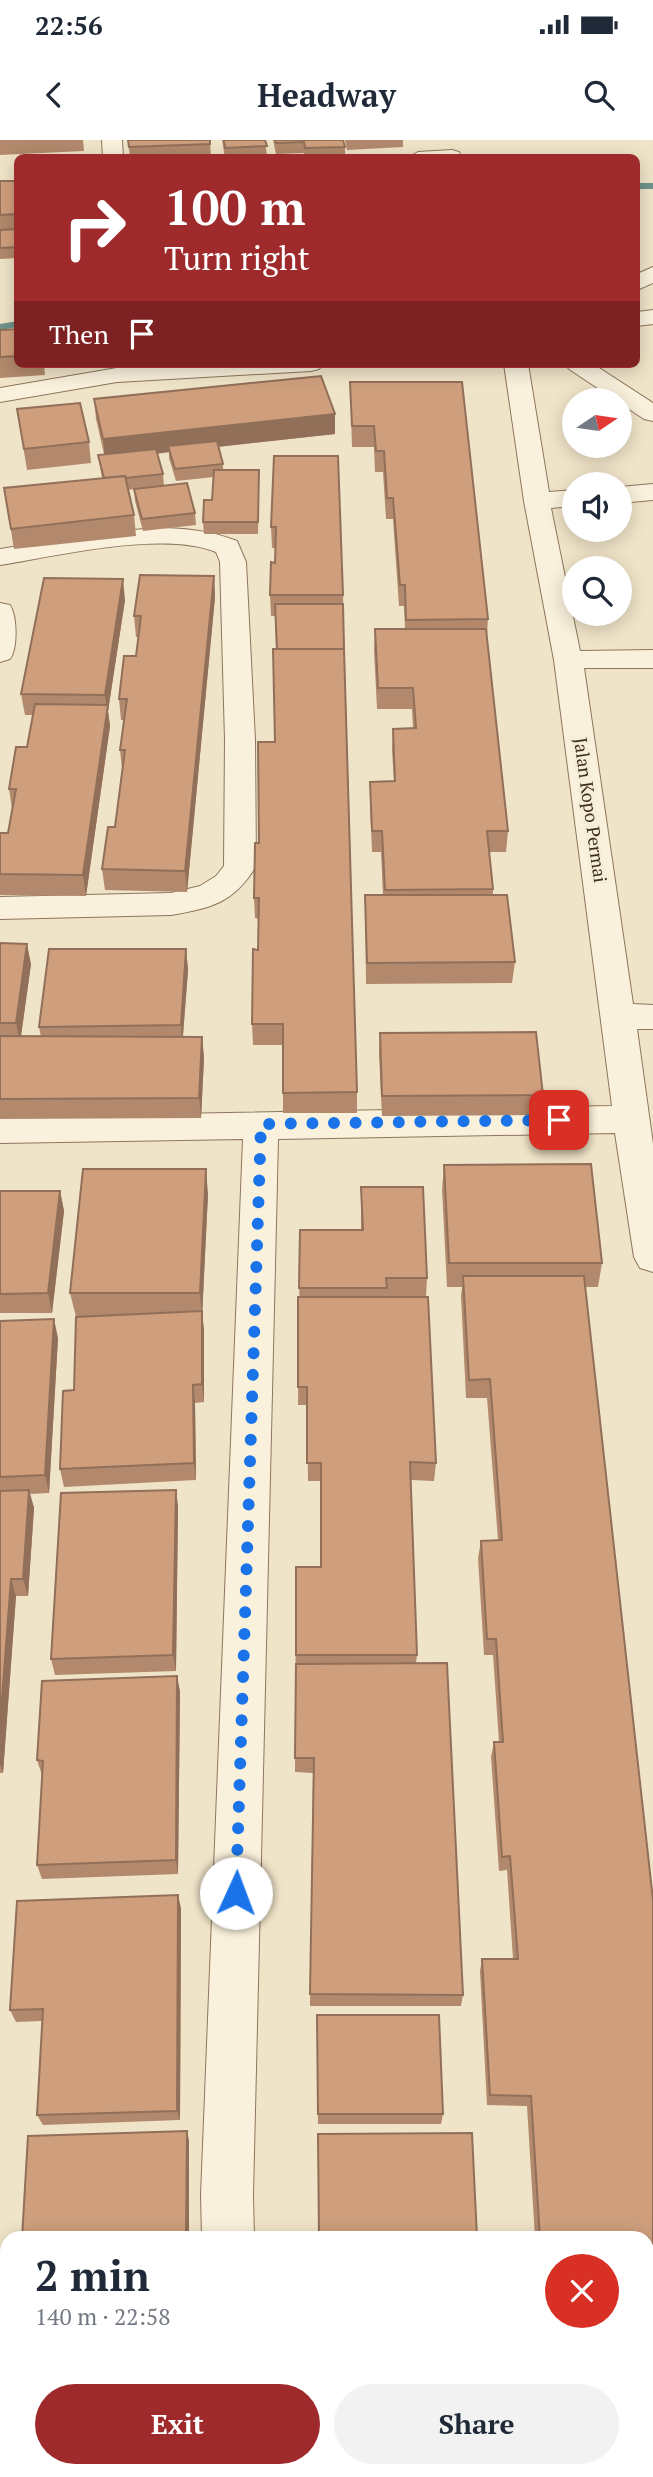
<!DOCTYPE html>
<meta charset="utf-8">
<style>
:root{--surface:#fff;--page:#f2f2f3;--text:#1f2937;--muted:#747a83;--accent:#9e2a2b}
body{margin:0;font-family:"PT Serif",serif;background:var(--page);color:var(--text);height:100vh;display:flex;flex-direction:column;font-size:26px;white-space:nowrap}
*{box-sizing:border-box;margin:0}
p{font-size:23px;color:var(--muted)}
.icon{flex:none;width:38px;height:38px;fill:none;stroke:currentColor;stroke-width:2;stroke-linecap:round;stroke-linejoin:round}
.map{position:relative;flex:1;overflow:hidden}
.side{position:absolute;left:0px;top:2091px;width:654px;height:247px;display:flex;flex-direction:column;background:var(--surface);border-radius:21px 21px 0 0;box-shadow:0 4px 18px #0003}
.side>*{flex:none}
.top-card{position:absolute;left:14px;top:14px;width:626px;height:214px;border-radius:10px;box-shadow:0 4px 18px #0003;background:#9e2a2b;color:#fff;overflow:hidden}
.needle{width:46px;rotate:77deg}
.tools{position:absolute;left:562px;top:248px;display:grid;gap:14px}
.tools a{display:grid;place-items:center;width:70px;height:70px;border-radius:50%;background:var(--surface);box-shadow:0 4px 18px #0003;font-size:35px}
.pin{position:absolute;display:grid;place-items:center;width:60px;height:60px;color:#fff;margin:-30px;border-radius:14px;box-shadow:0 4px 10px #0006}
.me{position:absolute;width:77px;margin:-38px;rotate:2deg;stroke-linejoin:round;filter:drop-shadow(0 0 5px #0008)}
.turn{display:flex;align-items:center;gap:24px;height:147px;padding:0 35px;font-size:32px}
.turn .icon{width:91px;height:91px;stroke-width:2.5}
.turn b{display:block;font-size:49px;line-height:60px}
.then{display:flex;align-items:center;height:66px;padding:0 35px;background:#0003;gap:14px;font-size:26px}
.round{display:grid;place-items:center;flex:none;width:74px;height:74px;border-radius:37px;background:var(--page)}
.summary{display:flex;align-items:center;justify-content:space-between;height:119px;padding:0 35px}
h1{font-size:42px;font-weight:800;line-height:52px}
.button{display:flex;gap:14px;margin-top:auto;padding:14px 35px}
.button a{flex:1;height:80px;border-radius:42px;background:var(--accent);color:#fff;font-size:28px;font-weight:800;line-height:80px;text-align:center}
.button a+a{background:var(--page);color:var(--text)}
.status{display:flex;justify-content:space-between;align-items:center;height:49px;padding:0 35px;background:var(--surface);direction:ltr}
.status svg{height:19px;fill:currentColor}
header{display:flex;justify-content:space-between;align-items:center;height:91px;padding:0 35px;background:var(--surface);font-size:32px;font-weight:800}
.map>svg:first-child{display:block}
</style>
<div class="status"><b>22:56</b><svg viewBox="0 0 49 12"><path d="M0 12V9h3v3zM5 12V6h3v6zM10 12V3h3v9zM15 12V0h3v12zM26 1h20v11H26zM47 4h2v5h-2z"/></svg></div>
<header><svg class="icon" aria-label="back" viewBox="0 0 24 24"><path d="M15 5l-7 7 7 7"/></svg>Headway<svg class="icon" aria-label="search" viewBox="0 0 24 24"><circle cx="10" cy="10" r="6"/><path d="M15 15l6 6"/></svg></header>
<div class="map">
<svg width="653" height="2337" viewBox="0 0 653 2337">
<rect width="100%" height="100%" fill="#f0e4c8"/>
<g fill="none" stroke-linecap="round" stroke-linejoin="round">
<g fill="#6f938a" fill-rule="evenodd">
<rect x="637" y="43" width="16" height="6"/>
<path d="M18 181V187L0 190V184Z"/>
</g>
<g stroke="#8d765c" stroke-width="2">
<g id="street">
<path d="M102 0H122L123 18H103Z"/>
<path d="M452 10 459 12 461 18H408L418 12Z"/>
<path d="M653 127V143L637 150V134Z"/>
<path d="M653 170V184L637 186V172Z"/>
<path d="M140 224 157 227 323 224 319 229 311 231 117 242 0 262V248Z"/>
<path d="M504 224H528L549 352 574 350V366L551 368 580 511 653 510V528H584L633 864 653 865V889H637L653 1004V1132L640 1128 634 1117 615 993 278 999 253 2055 254 2098H202L201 2055 243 999 0 1003V977L612 966 554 520 524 361Z"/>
<path d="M565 224H593L653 263V281L644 279 569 229Z"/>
<path d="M653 344V360L620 363V347Z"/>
<path d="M152 388C183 388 209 390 237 401L246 422 255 600 256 726C234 763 211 768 171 775L0 779V757L171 753 200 746 216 736 224 726 225 600 220 422 216 412C164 390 56 416 0 425V409L83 396Z"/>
<path d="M0 463 10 465C17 476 18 508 10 519L0 522Z"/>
<path d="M648 2104H653V2158L648 2157Z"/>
<rect x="0" y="2128" width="7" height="54"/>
<path d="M648 2229H653V2285L648 2284Z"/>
<path d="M0 2237 7 2238V2294L0 2293Z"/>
<rect x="175" y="2331" width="56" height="6"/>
</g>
</g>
<use href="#street" fill="#faf1dc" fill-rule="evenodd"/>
</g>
<g fill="#b2896c">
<path d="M0 0H83L84 11 0 15Z"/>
<path d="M128 0H210L211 18H130Z"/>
<path d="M222 0H265L267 17 225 18Z"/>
<path d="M273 0H343L345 7V18H304V13L276 14Z"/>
<path d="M345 0H403V7L347 10Z"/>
<path d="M0 41H18V118L0 119Z"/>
<path d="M18 189V224H44L45 235 0 238V190Z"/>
<path d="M350 242 488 479 487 495 508 691 506 712H489L493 749V755L515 822 512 843 366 844 365 755H383L381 712H372L370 663V642H394L392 610 393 589 413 588 412 569H377L374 510 375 489H405L404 466H399L393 379H386L383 332H375L374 307H352Z"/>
<path d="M94 259 335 294 218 307 223 324V330H259L258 394H204L203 382 212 360 214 337 176 341 169 318V312L157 314 163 334 164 346 195 373 196 385 143 391 135 361 134 349 128 350 134 375 136 396 14 409 4 348 102 338 98 315 104 314 96 279Z"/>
<path d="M17 269 89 302 91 323 27 330Z"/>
<path d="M274 316 343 455 357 952V973H283V905H253L252 884 258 810 259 779 255 778 254 758 259 703 275 602 276 509 275 476H271L270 455 275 423V408H272L271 387Z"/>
<path d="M214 436 215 457 187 752 105 750 102 729 115 687 122 629 120 610 124 580H121L119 559 136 516 139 497H136L134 476Z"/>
<path d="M125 460 108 571 110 586 86 756 0 755V693H8L12 669 9 649 27 607 33 575H25L21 554Z"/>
<path d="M0 803 31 824 21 896 41 897 39 887 186 809 188 830 183 897H202L204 918 201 978 0 979Z"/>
<path d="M380 893 543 955 540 975 382 976 379 914Z"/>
<path d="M444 1025 602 1123 598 1147H585L653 1760V2122H648V2098H535L527 1966 487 1965 480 1831 482 1819H513L507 1730 499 1731 491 1617 494 1602H499L493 1515H484L478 1418 481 1401 498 1400 487 1258H466L461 1156 462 1147H447L442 1049Z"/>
<path d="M361 1047 427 1138 426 1157 436 1323 434 1341 411 1340 417 1515 416 1523 463 1855 461 1866H310L313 1633 295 1632 296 1427H321V1341H308L307 1265H298L300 1090H361Z"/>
<path d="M0 1051H60L64 1071 52 1173H0Z"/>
<path d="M208 1054 202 1177 204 1190V1262L195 1263 196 1340 64 1347 60 1329 74 1250 76 1177 70 1153Z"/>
<path d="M0 1181 58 1198 49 1353 30 1354 34 1368 28 1456H16L3 1633H0Z"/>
<path d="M176 1350 178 1367 176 1531 55 1535 51 1519Z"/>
<path d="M177 1536 180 1552 178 1734 42 1739 37 1725 42 1635 37 1620Z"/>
<path d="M181 1768 180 1980 43 1985 37 1975 42 1881 16 1882 10 1870Z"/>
<path d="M317 1875 443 1974 441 1984H318Z"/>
</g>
<g fill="#916f58">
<path d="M335 274V294L170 312 168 306 169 312 105 319 103 299Z"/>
<path d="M214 436 215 457 187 752 185 731Z"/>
<path d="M123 439 125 460 108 571 110 586 86 756 83 735 107 571 105 555Z"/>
<path d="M27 804 31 824 20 903 16 883Z"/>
<path d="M186 809 188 830 182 906 181 885Z"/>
<path d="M202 897 204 918 201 978 199 958Z"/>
<path d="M206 1029 208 1054 202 1177 200 1153Z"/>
<path d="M60 1051 64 1071 52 1173 48 1153Z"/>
<path d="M202 1171 204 1190V1262L202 1244Z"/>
<path d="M54 1179 58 1198 49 1353 45 1335Z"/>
<path d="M193 1245 195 1263 196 1340 194 1323Z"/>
<path d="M29 1350 34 1368 28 1456 23 1439Z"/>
<path d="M176 1350 178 1367 176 1531 173 1515Z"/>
<path d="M11 1439 16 1456 3 1633 0 1624V1585Z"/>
<path d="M177 1536 180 1552 178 1734 176 1720Z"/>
<path d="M178 1755 181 1768 180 1980 177 1971Z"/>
<path d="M187 1991 189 2000V2098H186Z"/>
</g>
<g fill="#cf9f7d" stroke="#916f58" stroke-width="2">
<path d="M128 0H210V4L129 7Z"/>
<path d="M224 0H265L267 6 225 8Z"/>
<path d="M275 0H343L345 7 305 8 304 2 276 3Z"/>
<path d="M0 41H18V74L0 75Z"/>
<path d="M18 89V107L0 108V90Z"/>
<path d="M18 189V216L0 217V190Z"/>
<path d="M321 236 335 274 103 299 94 259Z"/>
<path d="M350 242H462L488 479 406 480 405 445H400L393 358H387L384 311H376L374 286H352Z"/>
<path d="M80 263 89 302 24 309 17 269Z"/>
<path d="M217 301 223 324 175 329 168 306Z"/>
<path d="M156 309 163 334 126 338 125 336 104 338 98 315Z"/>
<path d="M274 316H338L343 455H270L271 422 275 423 276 387H271Z"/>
<path d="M214 330H259L258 382H203L204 360H212Z"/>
<path d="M125 336 134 375 11 389 4 348Z"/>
<path d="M187 343 195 373 142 379 134 349Z"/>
<path d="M140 435 214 436 185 731 102 729 108 687H115L125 610H120L127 559H119L124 516H136L141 476H134Z"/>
<path d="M44 438 123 439 105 555 21 554Z"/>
<path d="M275 464H343L344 509H277Z"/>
<path d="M375 489H486L508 691H487L493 749 385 750 382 691H372L370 642 395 641 393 589 416 588 413 548H378Z"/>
<path d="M273 509H344L357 952 283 953V884H252L253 809 258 810 259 758H254L255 703H259L258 602H275Z"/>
<path d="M35 564 108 565 83 735 0 734V693H8L16 649H9L16 607H27Z"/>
<path d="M365 755H507L515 822 367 823Z"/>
<path d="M0 803 27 804 16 883H0Z"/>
<path d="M49 809H186L181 885 39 887Z"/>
<path d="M536 892 543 955 382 956 380 893Z"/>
<path d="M0 896 202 897 199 958 0 959Z"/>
<path d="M591 1024 602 1123H449L444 1025Z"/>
<path d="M83 1029H206L200 1153H70Z"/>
<path d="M361 1047H423L427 1138H386L387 1148H299L300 1090H363Z"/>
<path d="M0 1051H60L48 1153 0 1154Z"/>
<path d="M463 1136H584L653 1760V2115H648V2098H540L531 1956 490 1955 482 1819H518L510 1716 502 1717 494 1602H503L496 1499H487L481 1401 502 1400 490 1239 469 1240Z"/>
<path d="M298 1157H428L436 1323 410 1322 417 1515H296V1427H321V1323H307V1247H298Z"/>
<path d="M202 1171V1244L193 1245 194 1323 60 1329 63 1251 74 1250 76 1177Z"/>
<path d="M54 1179 45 1335 0 1337V1181Z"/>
<path d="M29 1350 23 1439H11L0 1585V1351Z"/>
<path d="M176 1350 173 1515 51 1519 61 1353Z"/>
<path d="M447 1523 463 1855 310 1854 314 1618H295L296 1524Z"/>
<path d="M177 1536 176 1720 37 1725 43 1621 37 1620 42 1541Z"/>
<path d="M178 1755 177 1971 37 1975 43 1869 10 1870 17 1761Z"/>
<path d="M317 1875H439L443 1974H318Z"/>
<path d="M187 1991 186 2098H22L28 1996Z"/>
<path d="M472 1993 477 2098H319L318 1994Z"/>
</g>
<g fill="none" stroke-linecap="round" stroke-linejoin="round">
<path stroke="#1a73e8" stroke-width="12" stroke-dasharray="0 21.6" d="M236 1753 261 984 559 980"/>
</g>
<g text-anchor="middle" stroke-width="7" stroke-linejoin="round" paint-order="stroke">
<g font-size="18" fill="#3d2e20" stroke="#f7eed8">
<text transform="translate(590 670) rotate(82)" y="6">Jalan Kopo Permai</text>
</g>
</g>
</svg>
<div class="tools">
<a><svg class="needle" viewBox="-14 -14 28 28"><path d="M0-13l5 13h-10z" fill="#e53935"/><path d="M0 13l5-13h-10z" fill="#747a83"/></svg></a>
<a><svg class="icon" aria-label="sound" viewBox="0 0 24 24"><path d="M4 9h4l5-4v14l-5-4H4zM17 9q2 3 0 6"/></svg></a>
<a><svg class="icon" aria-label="search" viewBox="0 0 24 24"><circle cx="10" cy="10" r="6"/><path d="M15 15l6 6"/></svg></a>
</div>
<div class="pin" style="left:559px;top:980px;background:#d93025"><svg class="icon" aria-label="arrive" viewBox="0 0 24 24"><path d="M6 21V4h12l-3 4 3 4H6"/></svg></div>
<svg class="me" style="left:236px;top:1753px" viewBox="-20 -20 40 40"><circle r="19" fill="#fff"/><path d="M0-13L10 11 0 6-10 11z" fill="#1a73e8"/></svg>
<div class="top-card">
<div class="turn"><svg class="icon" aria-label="right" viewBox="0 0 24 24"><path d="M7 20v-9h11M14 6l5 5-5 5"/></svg><div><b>100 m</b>Turn right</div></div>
<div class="then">Then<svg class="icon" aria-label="arrive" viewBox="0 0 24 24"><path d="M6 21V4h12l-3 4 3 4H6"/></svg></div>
</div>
<section class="side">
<div class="summary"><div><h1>2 min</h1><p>140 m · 22:58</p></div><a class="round" style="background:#d93025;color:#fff"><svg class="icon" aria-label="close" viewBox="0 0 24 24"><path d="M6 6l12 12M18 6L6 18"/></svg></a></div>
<div class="button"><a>Exit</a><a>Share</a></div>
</section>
</div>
